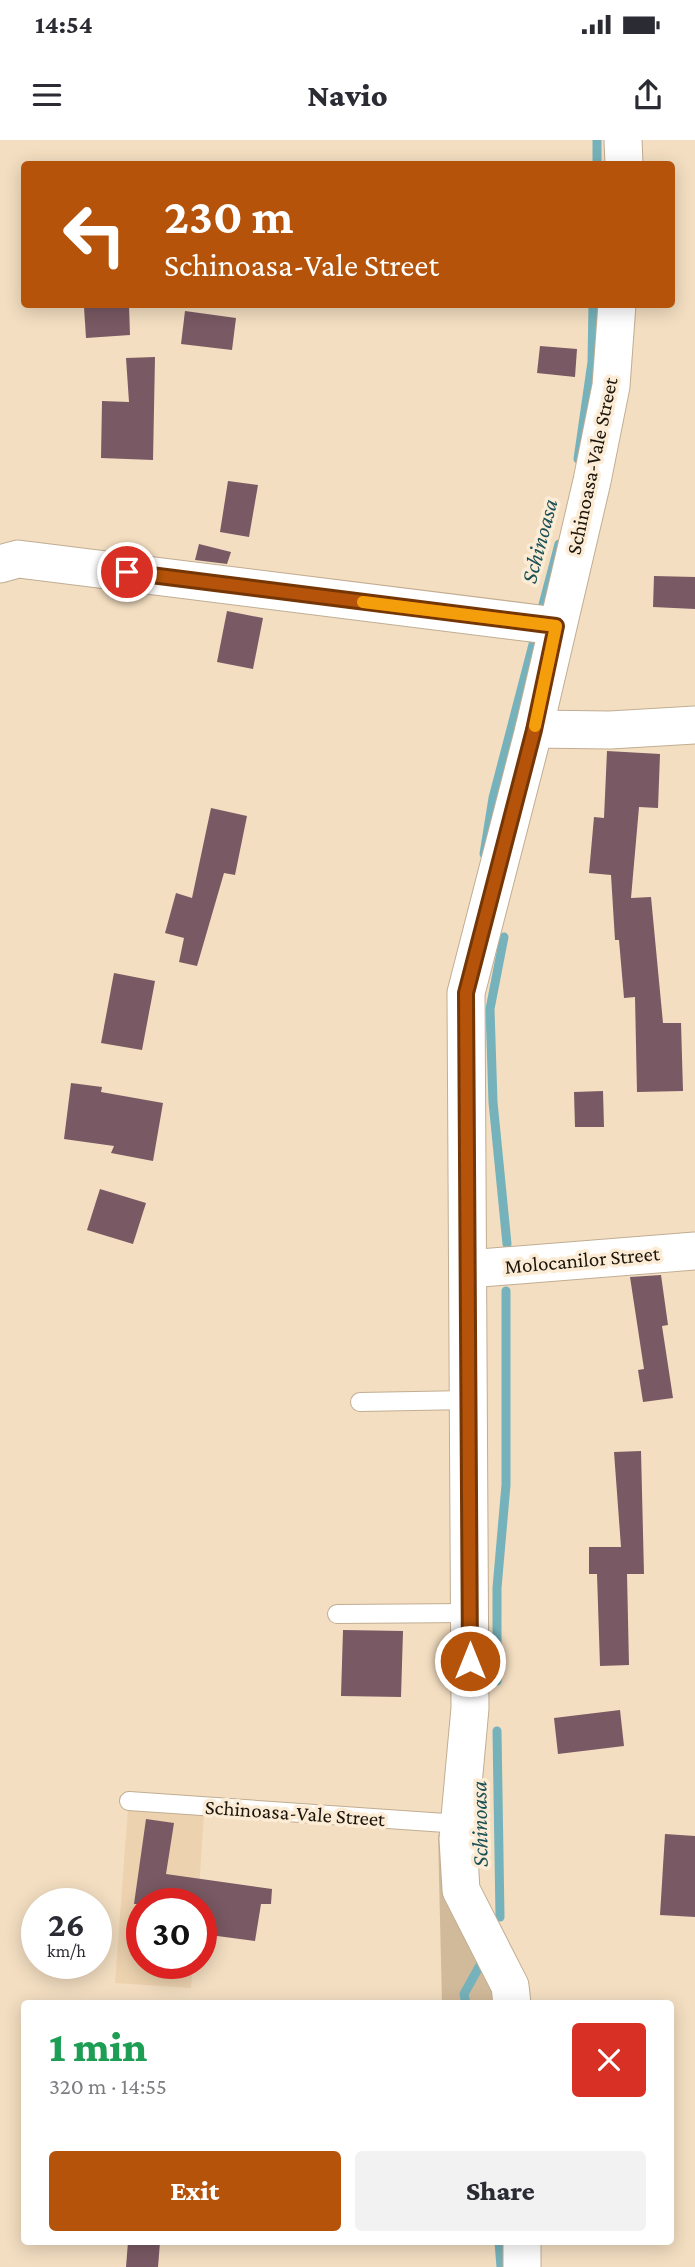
<!DOCTYPE html>
<meta charset="utf-8">
<style>
:root{--surface:#fff;--page:#f2f2f3;--text:#2b2b33;--muted:#7c7c81;--accent:#b45309}
body{margin:0;font-family:"Crimson Pro",serif;background:var(--page);color:var(--text);height:100vh;display:flex;flex-direction:column;font-size:26px;white-space:nowrap}
*{box-sizing:border-box;margin:0}
p{font-size:23px;color:var(--muted)}
.icon{flex:none;width:38px;height:38px;fill:none;stroke:currentColor;stroke-width:2;stroke-linecap:round;stroke-linejoin:round}
.map{position:relative;flex:1;overflow:hidden}
.sheet{position:absolute;left:21px;top:1860px;width:653px;height:245px;display:flex;flex-direction:column;background:var(--surface);border-radius:7px;box-shadow:0 4px 18px #0003}
.sheet>*{flex:none}
.guide{position:absolute;left:21px;top:21px;width:654px;height:147px;border-radius:7px;box-shadow:0 4px 18px #0003;background:#b45309;color:#fff;overflow:hidden}
.speed{position:absolute;left:21px;top:1748px;display:flex;gap:14px;font-size:35px;font-weight:700;text-align:center}
.speed>*{display:grid;place-content:center;width:91px;height:91px;border-radius:50%;background:var(--surface);box-shadow:0 4px 18px #0003;line-height:1}
.speed small{font-size:18px;font-weight:400}
.speed .limit{border:10px solid #d22;background:#fff;color:#111}
.pin{position:absolute;display:grid;place-items:center;width:60px;height:60px;color:#fff;margin:-30px;border:4px solid #fff;border-radius:50%;box-shadow:0 2px 7px #0007}
.me{position:absolute;width:77px;margin:-38px;rotate:0deg;stroke-linejoin:round;filter:drop-shadow(0 0 5px #0008)}
.turn{display:flex;align-items:center;gap:24px;height:147px;padding:0 28px;font-size:32px}
.turn .icon{width:91px;height:91px;stroke-width:2.5}
.turn b{display:block;font-size:49px;line-height:60px}
.round{display:grid;place-items:center;flex:none;width:74px;height:74px;border-radius:7px;background:var(--page)}
.summary{display:flex;align-items:center;justify-content:space-between;height:119px;padding:0 28px}
h1{font-size:42px;font-weight:800;line-height:52px;color:#1e9e55}
.button{display:flex;gap:14px;margin-top:auto;padding:14px 28px}
.button a{flex:1;height:80px;border-radius:7px;background:var(--accent);color:#fff;font-size:28px;font-weight:800;line-height:80px;text-align:center}
.button a+a{background:var(--page);color:var(--text)}
.status{display:flex;justify-content:space-between;align-items:center;height:49px;padding:0 35px;background:var(--surface);direction:ltr}
.status svg{height:19px;fill:currentColor}
header{display:flex;justify-content:space-between;align-items:center;height:91px;padding:0 28px;background:var(--surface);font-size:32px;font-weight:800}
.map>svg:first-child{display:block}
</style>
<div class="status"><b>14:54</b><svg viewBox="0 0 49 12"><path d="M0 12V9h3v3zM5 12V6h3v6zM10 12V3h3v9zM15 12V0h3v12zM26 1h20v11H26zM47 4h2v5h-2z"/></svg></div>
<header><svg class="icon" aria-label="menu" viewBox="0 0 24 24"><path d="M4 6h16M4 12h16M4 18h16"/></svg>Navio<svg class="icon" aria-label="share" viewBox="0 0 24 24"><path d="M12 15V3M7 8l5-5 5 5M5 13v7h14v-7"/></svg></header>
<div class="map">
<svg width="695" height="2127" viewBox="0 0 695 2127">
<rect width="100%" height="100%" fill="#f3dec1"/>
<path fill="#ecd2af" d="M128 1668 204 1674 198 1764H142V1824H193L191 1848 115 1843Z"/>
<path fill="#d1ba9a" d="M438 1694 451 1715 503 1864H442Z"/>
<g fill="none" stroke-linecap="round" stroke-linejoin="round">
<g stroke="#76b2bb" stroke-width="9">
<path d="M597 24V0"/>
<path d="M578 319 592 222 593 164"/>
<path d="M540 476 559 404"/>
<path d="M484 714 493 658 536 493"/>
<path d="M504 797 490 869 493 962 507 1104"/>
<path d="M497 1541V1448L506 1345V1151"/>
<path d="M497 1591 500 1777"/>
<path d="M466 1864 464 1854 484 1818"/>
<path d="M499 2102 501 2127"/>
</g>
</g>
<g fill="#795963">
<path d="M129 165 130 195 86 198 84 167Z"/>
<path d="M185 171 236 178 232 210 181 204Z"/>
<path d="M540 206 577 209 575 237 537 233Z"/>
<path d="M155 217 153 320 101 318 102 261 129 262 126 218Z"/>
<path d="M228 341 258 345 249 397 220 392Z"/>
<path d="M199 404 231 412 227 424 195 420Z"/>
<path d="M654 436 695 437V469L653 467Z"/>
<path d="M227 471 263 478 253 529 217 522Z"/>
<path d="M607 611 660 614 658 668 639 667 631 758 651 757 663 883H681L683 951 637 952 635 857 624 858 619 800H615L611 735 589 733 594 677 604 678Z"/>
<path d="M211 668 247 676 235 735 224 733 197 826 179 822 184 798 165 793 176 753 192 758Z"/>
<path d="M114 833 155 841 142 910 101 903Z"/>
<path d="M71 943 102 947 101 952 163 963 153 1021 111 1013 114 1006 64 999Z"/>
<path d="M603 951 604 987H575L574 952Z"/>
<path d="M100 1049 146 1063 133 1104 87 1090Z"/>
<path d="M661 1135 668 1185 662 1186 673 1258 643 1262 638 1230 644 1229 630 1137Z"/>
<path d="M641 1311 644 1434H627L629 1525 600 1526 597 1434H589V1407H621L614 1312Z"/>
<path d="M343 1490 403 1491 401 1557 341 1556Z"/>
<path d="M620 1570 624 1606 558 1614 554 1578Z"/>
<path d="M146 1679 174 1683 166 1734 272 1749 271 1764H261L255 1801 202 1794 206 1764H134Z"/>
<path d="M665 1694 695 1696V1777L660 1775Z"/>
<path d="M128 2102H160L158 2127H126Z"/>
</g>
<g fill="none" stroke-linecap="round" stroke-linejoin="round">
<g stroke="#c1ad92" stroke-width="20">
<g id="service">
<path d="M360 1262 469 1260"/>
<path d="M337 1474 470 1473"/>
<path d="M129 1661 460 1684"/>
</g>
</g>
<g stroke="#c1ad92" stroke-width="39">
<g id="minor">
<path d="M623 0 624 24"/>
<path d="M0 424 18 419 556 486"/>
<path d="M534 589 610 590 695 585"/>
<path d="M468 1129 695 1111"/>
<path d="M512 1864 510 1846 461 1750 458 1699 470 1568 466 853 534 589 592 341 611 246 617 164"/>
<path d="M522 2102V2127"/>
</g>
</g>
<use href="#service" stroke="#fff" stroke-width="18"/>
<use href="#minor" stroke="#fff" stroke-width="37"/>
</g>
<g fill="none" stroke-linecap="round" stroke-linejoin="round">
<g stroke="#753606" stroke-width="18">
<path id="route" d="M127 432 556 486 534 590 466 853 470 1521"/>
</g>
<use href="#route" stroke="#b45309" stroke-width="12"/>
<path stroke="#f59e0b" stroke-width="12" d="M363 462 556 486 535 586"/>
</g>
<g text-anchor="middle" stroke-width="7" stroke-linejoin="round" paint-order="stroke">
<g font-size="21" fill="#1c150b" stroke="#fcecd5">
<text transform="translate(592 326) rotate(-78)" y="7">Schinoasa-Vale Street</text>
<text transform="translate(582 1120) rotate(-5)" y="7">Molocanilor Street</text>
<text transform="translate(295 1673) rotate(4)" y="7">Schinoasa-Vale Street</text>
</g>
<g font-size="23" font-style="italic" fill="#1b5057" stroke="#fcecd5">
<text transform="translate(539 401) rotate(-75)" y="8">Schinoasa</text>
<text transform="translate(479 1684) rotate(-91)" y="8">Schinoasa</text>
</g>
</g>
</svg>
<div class="speed"><div>26<small>km/h</small></div><div class="limit">30</div></div>
<div class="pin" style="left:127px;top:432px;background:#d93025"><svg class="icon" aria-label="arrive" viewBox="0 0 24 24"><path d="M6 21V4h12l-3 4 3 4H6"/></svg></div>
<svg class="me" style="left:470px;top:1521px" viewBox="-20 -20 40 40"><circle r="17" fill="#b45309" stroke="#fff" stroke-width="3"/><path d="M0-11L8 9 0 5-8 9z" fill="#fff"/></svg>
<div class="guide">
<div class="turn"><svg class="icon" aria-label="left" viewBox="0 0 24 24"><path d="M17 20v-9H6M10 6l-5 5 5 5"/></svg><div><b>230 m</b>Schinoasa-Vale Street</div></div>
</div>
<section class="sheet">
<div class="summary"><div><h1>1 min</h1><p>320 m · 14:55</p></div><a class="round" style="background:#d93025;color:#fff"><svg class="icon" aria-label="close" viewBox="0 0 24 24"><path d="M6 6l12 12M18 6L6 18"/></svg></a></div>
<div class="button"><a>Exit</a><a>Share</a></div>
</section>
</div>
